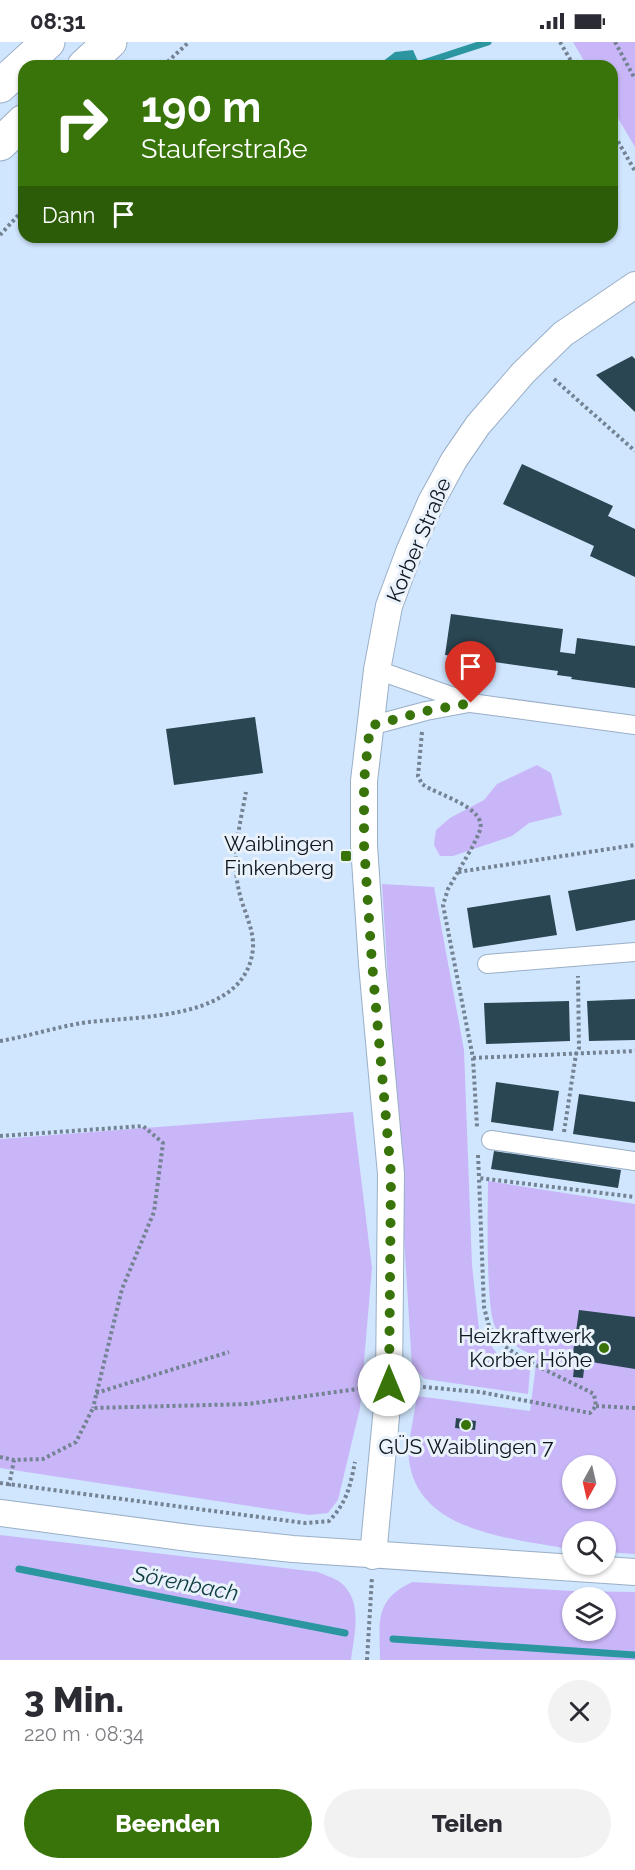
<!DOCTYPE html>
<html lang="de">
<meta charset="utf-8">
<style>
:root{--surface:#fff;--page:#f2f2f3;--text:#2b2b33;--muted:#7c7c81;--accent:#387409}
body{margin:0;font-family:Raleway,sans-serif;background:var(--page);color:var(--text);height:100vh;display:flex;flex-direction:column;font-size:22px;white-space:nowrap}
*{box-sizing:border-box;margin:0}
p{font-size:20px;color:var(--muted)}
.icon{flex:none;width:33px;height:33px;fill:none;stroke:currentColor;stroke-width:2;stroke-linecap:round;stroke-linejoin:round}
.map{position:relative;height:1618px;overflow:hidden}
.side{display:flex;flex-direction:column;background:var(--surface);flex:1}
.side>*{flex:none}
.top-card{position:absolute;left:18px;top:18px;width:600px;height:183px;border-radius:18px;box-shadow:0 2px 4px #0004;background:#387409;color:#fff;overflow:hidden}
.needle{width:39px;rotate:188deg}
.tools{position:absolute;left:562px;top:1413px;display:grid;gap:12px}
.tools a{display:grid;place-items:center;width:54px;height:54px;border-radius:50%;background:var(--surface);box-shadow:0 2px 4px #0004;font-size:30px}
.pin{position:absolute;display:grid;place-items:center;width:51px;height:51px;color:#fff;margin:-62px -26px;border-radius:50% 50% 50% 0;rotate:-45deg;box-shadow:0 0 6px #0007}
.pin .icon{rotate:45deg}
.me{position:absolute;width:66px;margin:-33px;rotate:0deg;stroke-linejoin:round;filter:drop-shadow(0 0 4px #0008)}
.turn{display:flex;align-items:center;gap:21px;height:126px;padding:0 24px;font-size:27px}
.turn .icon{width:78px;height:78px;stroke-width:2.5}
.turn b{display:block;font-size:42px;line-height:51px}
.then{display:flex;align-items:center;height:57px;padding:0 24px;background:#0003;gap:12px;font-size:22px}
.round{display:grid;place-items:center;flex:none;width:63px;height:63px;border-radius:32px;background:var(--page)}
.overview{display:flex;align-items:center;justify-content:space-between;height:102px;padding:0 24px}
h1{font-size:36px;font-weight:800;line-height:45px}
.primary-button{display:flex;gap:12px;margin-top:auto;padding:12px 24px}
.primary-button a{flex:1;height:69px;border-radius:36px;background:var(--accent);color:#fff;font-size:24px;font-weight:800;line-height:69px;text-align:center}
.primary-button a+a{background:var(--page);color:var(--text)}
.status{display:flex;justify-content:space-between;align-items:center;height:42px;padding:0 30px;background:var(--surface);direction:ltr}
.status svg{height:16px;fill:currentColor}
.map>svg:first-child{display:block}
</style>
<div class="status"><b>08:31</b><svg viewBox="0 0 49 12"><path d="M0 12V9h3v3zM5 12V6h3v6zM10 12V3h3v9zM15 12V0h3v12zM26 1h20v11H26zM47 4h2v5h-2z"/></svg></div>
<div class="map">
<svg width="635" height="1618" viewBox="0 0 635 1618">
<rect width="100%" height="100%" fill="#d0e6fe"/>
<g fill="#c9b6f8" fill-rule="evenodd">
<path d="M573 0H635V105L612 66V24H587Z"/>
<path d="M537 723 551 731 562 773 529 781 512 794 453 814H440L434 803 436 788 450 776 484 758 497 742Z"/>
<path d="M382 842 434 845 464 1008 472 1223 479 1287 501 1317 530 1328 528 1352 425 1337 412 1325Z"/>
<path d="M353 1070 372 1226 360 1366 338 1458 328 1471 309 1473 0 1426V1097Z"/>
<path d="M488 1139 635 1162V1512L606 1510V1490H573V1508C515 1496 418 1492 409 1418 407 1404 415 1369 417 1354L530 1369 537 1315C522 1308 506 1300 496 1286 485 1269 488 1165 488 1139ZM573 1424H606V1456H573Z"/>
<path d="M0 1493 318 1530C325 1533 334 1536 340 1540 364 1559 354 1592 351 1618H0Z"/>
<path d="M412 1540 573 1549 635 1550V1618H380C380 1580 373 1559 412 1540ZM573 1556H606V1588H573Z"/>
</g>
<path fill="#2b96a0" d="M413 8 420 24H377L395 10Z"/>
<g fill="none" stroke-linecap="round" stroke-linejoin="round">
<g stroke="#2b96a0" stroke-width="7">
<path d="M414 24 488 0"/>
<path d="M19 1527 345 1591"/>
<path d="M393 1597 635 1613"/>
</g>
</g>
<g fill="#2a4652">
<path d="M632 314 635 317V370L596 333Z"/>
<path d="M522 422 613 464 608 474 635 487V535L590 514 594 504 503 462Z"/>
<path d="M451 572 563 587 560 610 575 612 577 596 635 604V646L571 637 572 635 557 633 558 629 445 613Z"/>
<path d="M255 675 263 731 174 743 166 687Z"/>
<path d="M635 837V878L576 889 568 849Z"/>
<path d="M550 853 557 893 473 906 467 866Z"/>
<path d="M635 957V998L589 999 587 959Z"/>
<path d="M569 959 570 999 486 1002 484 961Z"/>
<path d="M496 1040 559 1049 553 1089 491 1080Z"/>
<path d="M579 1052 635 1060V1101L573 1092Z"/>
<path d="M494 1109 621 1128 618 1146 491 1127Z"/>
<path d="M579 1268 635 1275V1327L585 1319 583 1336 573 1335 575 1318H572Z"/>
<path d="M456 1376 476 1379 475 1388 455 1386Z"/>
</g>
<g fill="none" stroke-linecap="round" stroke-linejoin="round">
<g stroke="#9aafc6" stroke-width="20">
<g id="street">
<path d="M377 628 471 661 635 683"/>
<path d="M370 684 426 669 469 661"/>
<path d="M487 922 635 910"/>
<path d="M491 1098 635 1119"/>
</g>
</g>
<g stroke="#9aafc6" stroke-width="28">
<g id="secondary">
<path d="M0 1471 197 1497 293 1507 635 1530"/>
<path d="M373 1514 389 1343 391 1132 372 922 364 803V739L377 628 389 564 409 510 431 460 454 418 478 383 523 331 563 292 635 243"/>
</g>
</g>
<g stroke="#9aafc6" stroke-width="35">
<g id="highway">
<path d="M84 24 110 0"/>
<path d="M0 44 48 0"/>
<path d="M0 102 24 79"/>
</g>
</g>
<g stroke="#748393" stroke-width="4" stroke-dasharray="3 3" stroke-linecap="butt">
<path d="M560 0 574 24"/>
<path d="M615 0 635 37"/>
<path d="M163 24 189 0"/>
<path d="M612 89 635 129"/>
<path d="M0 193 24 167"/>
<path d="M554 337 635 409"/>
<path d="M422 690 418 734 422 742C437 753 487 765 480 788 475 802 465 817 458 830L635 803"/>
<path d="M458 830 448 847 443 863 473 1016 477 1085"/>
<path d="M0 999C30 994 59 984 89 980 141 974 247 978 253 906 254 886 243 868 239 849 231 816 240 782 246 750"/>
<path d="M473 1016 635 1009"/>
<path d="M564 1090 576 1012 579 1006 578 934"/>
<path d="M0 1094 143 1084 163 1101 154 1170 122 1247 93 1366"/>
<path d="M478 1113 479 1136"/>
<path d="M411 1344 480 1350 590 1371 596 1364 594 1352C570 1339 510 1314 496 1296 488 1286 487 1276 484 1265L479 1136 635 1155"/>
<path d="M96 1351 229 1310"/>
<path d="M596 1364 635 1366"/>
<path d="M0 1415 14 1418 43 1417 76 1400 93 1366 248 1362 365 1346"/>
<path d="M0 1441 305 1481 329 1479C347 1460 350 1445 355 1420"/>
<path d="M9 1444 14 1418"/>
<path d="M367 1618 372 1535"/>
</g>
<use href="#street" stroke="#fff" stroke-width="18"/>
<use href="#secondary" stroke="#fff" stroke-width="26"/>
<use href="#highway" stroke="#fff" stroke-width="33"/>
</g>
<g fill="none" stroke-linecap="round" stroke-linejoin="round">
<path stroke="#387409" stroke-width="10" stroke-dasharray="0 18" d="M389 1343 391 1132 372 921 364 803V739L370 684 426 669 471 661"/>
</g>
<g fill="#387409" stroke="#e9f1fb" stroke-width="2">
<rect x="340" y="808" width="12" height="12" rx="3"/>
<circle cx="604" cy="1306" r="6"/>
<circle cx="466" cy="1383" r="6"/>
</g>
<g text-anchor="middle" stroke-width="6" stroke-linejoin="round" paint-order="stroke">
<g font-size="21" fill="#0e161e" stroke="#e9f1fb">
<text transform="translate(419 498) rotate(-67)" y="7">Korber Straße</text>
</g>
<g font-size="21" fill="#0e161e" stroke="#e9f1fb" text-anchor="end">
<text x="334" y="809">Waiblingen<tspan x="334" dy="24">Finkenberg</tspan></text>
<text x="592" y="1301">Heizkraftwerk<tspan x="592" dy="24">Korber Höhe</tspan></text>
<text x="466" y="1412" text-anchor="middle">GÜS Waiblingen 7</text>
</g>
<g font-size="22" font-style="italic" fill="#0d3c41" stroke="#e9f1fb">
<text transform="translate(186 1541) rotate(11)" y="8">Sörenbach</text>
</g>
</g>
</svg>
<div class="tools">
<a><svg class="needle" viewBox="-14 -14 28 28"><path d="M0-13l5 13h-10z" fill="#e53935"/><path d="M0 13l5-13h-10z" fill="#7c7c81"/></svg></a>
<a><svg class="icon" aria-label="search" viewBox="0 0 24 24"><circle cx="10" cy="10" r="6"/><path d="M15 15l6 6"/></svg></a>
<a><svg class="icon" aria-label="layers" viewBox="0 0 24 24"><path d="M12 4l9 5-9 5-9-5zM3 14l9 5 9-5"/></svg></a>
</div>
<div class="pin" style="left:471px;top:661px;background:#d93025"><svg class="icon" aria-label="arrive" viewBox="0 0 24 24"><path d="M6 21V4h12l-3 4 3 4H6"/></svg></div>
<svg class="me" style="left:389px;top:1343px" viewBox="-20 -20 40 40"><circle r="19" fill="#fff"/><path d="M0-13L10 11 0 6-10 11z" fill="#387409"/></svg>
<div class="top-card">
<div class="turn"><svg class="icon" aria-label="right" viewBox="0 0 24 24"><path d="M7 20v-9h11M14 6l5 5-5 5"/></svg><div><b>190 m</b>Stauferstraße</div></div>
<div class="then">Dann<svg class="icon" aria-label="arrive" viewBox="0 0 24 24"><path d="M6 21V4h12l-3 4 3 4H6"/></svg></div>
</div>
</div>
<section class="side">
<div class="overview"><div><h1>3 Min.</h1><p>220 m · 08:34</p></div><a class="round"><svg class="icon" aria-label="close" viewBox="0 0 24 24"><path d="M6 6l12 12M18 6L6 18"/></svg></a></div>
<div class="primary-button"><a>Beenden</a><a>Teilen</a></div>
</section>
